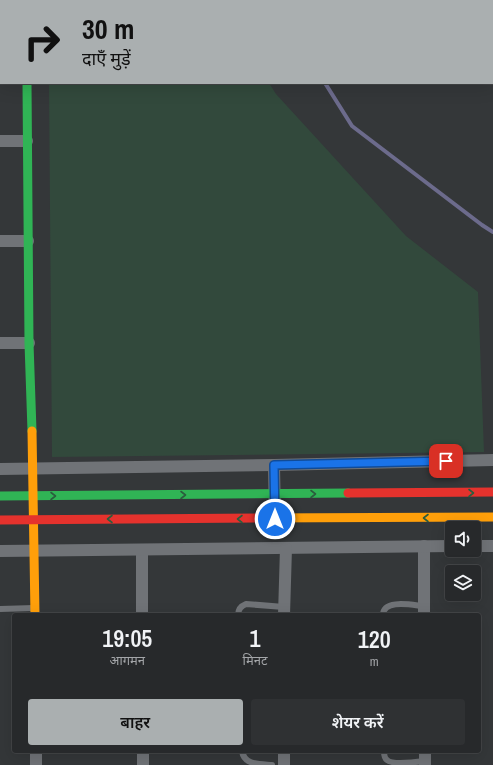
<!DOCTYPE html>
<html lang="hi">
<meta charset="utf-8">
<style>
:root{--surface:#27292b;--page:#2f3133;--text:#f1f3f6;--muted:#a4a6a9;--line:#434547;--accent:#aaafb0}
body{margin:0;font-family:"Archivo Narrow","Noto Sans Devanagari",sans-serif;background:var(--page);color:var(--text);height:100vh;display:flex;flex-direction:column;font-size:15px;white-space:nowrap}
*{box-sizing:border-box;margin:0}
p{font-size:13px;color:var(--muted)}
.icon{flex:none;width:22px;height:22px;fill:none;stroke:currentColor;stroke-width:2;stroke-linecap:round;stroke-linejoin:round}
.map{position:relative;flex:1;overflow:hidden}
.details{position:absolute;left:12px;top:613px;width:469px;height:140px;display:flex;flex-direction:column;background:var(--surface);border-radius:4px;box-shadow:0 4px 16px #0002,0 0 0 1px var(--line)}
.details>*{flex:none}
.hud{position:absolute;left:0px;top:0px;width:493px;height:84px;box-shadow:0 4px 16px #0002,0 0 0 1px var(--line);background:#aaafb0;color:#111;overflow:hidden}
.buttons{position:absolute;left:445px;top:521px;display:grid;gap:8px}
.buttons a{display:grid;place-items:center;width:36px;height:36px;border-radius:4px;background:var(--surface);box-shadow:0 4px 16px #0002,0 0 0 1px var(--line);font-size:20px}
.pin{position:absolute;display:grid;place-items:center;width:34px;height:34px;color:#fff;margin:-17px;border-radius:8px;box-shadow:0 2px 6px #0006}
.me{position:absolute;width:44px;margin:-22px;rotate:0deg;stroke-linejoin:round;filter:drop-shadow(0 0 3px #0008)}
.turn{display:flex;align-items:center;gap:14px;height:84px;padding:0 16px;font-size:18px}
.turn .icon{width:52px;height:52px;stroke-width:2.5}
.turn b{display:block;font-size:28px;line-height:34px}
.eta{display:flex;justify-content:space-evenly;align-items:center;height:68px;text-align:center}
.eta b{font-size:24px;font-weight:600;line-height:28px}
.primary-button{display:flex;gap:8px;margin-top:auto;padding:8px 16px}
.primary-button a{flex:1;height:46px;border-radius:4px;background:var(--accent);color:#111;font-size:16px;font-weight:600;line-height:46px;text-align:center}
.primary-button a+a{background:var(--page);color:var(--text)}
.map>svg:first-child{display:block}
</style>
<div class="map">
<svg width="493" height="765" viewBox="0 0 493 765">
<rect width="100%" height="100%" fill="#343739"/>
<path fill="#32493c" d="M49 83H269L276 94 406 236 478 292 484 452 52 457Z"/>
<g fill="none" stroke-linecap="round" stroke-linejoin="round">
<g stroke="#6c6b8c" stroke-width="4">
<path d="M274 0 275 1"/>
<path d="M325 83 352 126 482 225 493 232"/>
</g>
<g stroke="#707377" stroke-width="6">
<path d="M353 1V0"/>
<path d="M492 49H493"/>
<path d="M0 609 34 608"/>
<path d="M238 615C238 609 241 606 246 604L284 607"/>
<path d="M383 615C383 599 412 605 423 606"/>
<path d="M242 751C244 765 259 764 272 765"/>
<path d="M384 751C384 754 384 758 387 760 392 765 417 762 425 761"/>
</g>
<g stroke="#707377" stroke-width="12">
<path d="M27 1V0"/>
<path d="M0 36H1"/>
<path d="M0 141H27"/>
<path d="M0 241H28"/>
<path d="M0 343H29"/>
<path d="M274 465 275 519"/>
<path d="M0 469 274 465 493 460"/>
<path d="M424 546V615"/>
<path d="M474 546H493"/>
<path d="M142 550V615"/>
<path d="M0 551 452 546"/>
<path d="M284 615 286 548"/>
<path d="M36 751V765"/>
<path d="M143 751V765"/>
<path d="M425 751V765"/>
<path d="M284 765V751"/>
</g>
<g stroke="#30b455" stroke-width="9">
<path d="M27 83 29 343 32 431"/>
<path d="M0 496 348 493"/>
</g>
<g stroke="#ff9f0a" stroke-width="9">
<path d="M32 431 35 615"/>
<path d="M259 518 493 517"/>
</g>
<g stroke="#e5322d" stroke-width="9">
<path d="M348 493 493 492"/>
<path d="M0 520 259 518"/>
</g>
</g>
<defs><path id="oneway-chevron" d="M-2-3.5L2.5 0L-2 3.5" fill="none" stroke-width="1.6" stroke-linecap="round" stroke-linejoin="round"/></defs>
<g stroke="#2b5d3e">
<use href="#oneway-chevron" transform="translate(471 493)"/>
<use href="#oneway-chevron" transform="translate(313 494)"/>
<use href="#oneway-chevron" transform="translate(183 495)"/>
<use href="#oneway-chevron" transform="translate(53 496)"/>
<use href="#oneway-chevron" transform="translate(426 518) rotate(180)"/>
<use href="#oneway-chevron" transform="translate(110 519) rotate(180)"/>
<use href="#oneway-chevron" transform="translate(240 519) rotate(180)"/>
</g>
<g fill="none" stroke-linecap="round" stroke-linejoin="round">
<g stroke="#114b97" stroke-width="10">
<path id="route" d="M275 519 274 465 446 461"/>
</g>
<use href="#route" stroke="#1a73e8" stroke-width="7"/>
</g>
</svg>
<div class="buttons">
<a><svg class="icon" aria-label="sound" viewBox="0 0 24 24"><path d="M4 9h4l5-4v14l-5-4H4zM17 9q2 3 0 6"/></svg></a>
<a><svg class="icon" aria-label="layers" viewBox="0 0 24 24"><path d="M12 4l9 5-9 5-9-5zM3 14l9 5 9-5"/></svg></a>
</div>
<div class="pin" style="left:446px;top:461px;background:#d93025"><svg class="icon" aria-label="arrive" viewBox="0 0 24 24"><path d="M6 21V4h12l-3 4 3 4H6"/></svg></div>
<svg class="me" style="left:275px;top:519px" viewBox="-20 -20 40 40"><circle r="17" fill="#1a73e8" stroke="#fff" stroke-width="3"/><path d="M0-11L8 9 0 5-8 9z" fill="#fff"/></svg>
<div class="hud">
<div class="turn"><svg class="icon" aria-label="right" viewBox="0 0 24 24"><path d="M7 20v-9h11M14 6l5 5-5 5"/></svg><div><b>30 m</b>दाएँ मुड़ें</div></div>
</div>
<section class="details">
<div class="eta">
<div><b>19:05</b><p>आगमन</p></div>
<div><b>1</b><p>मिनट</p></div>
<div><b>120</b><p>m</p></div>
</div>
<div class="primary-button"><a>बाहर</a><a>शेयर करें</a></div>
</section>
</div>
